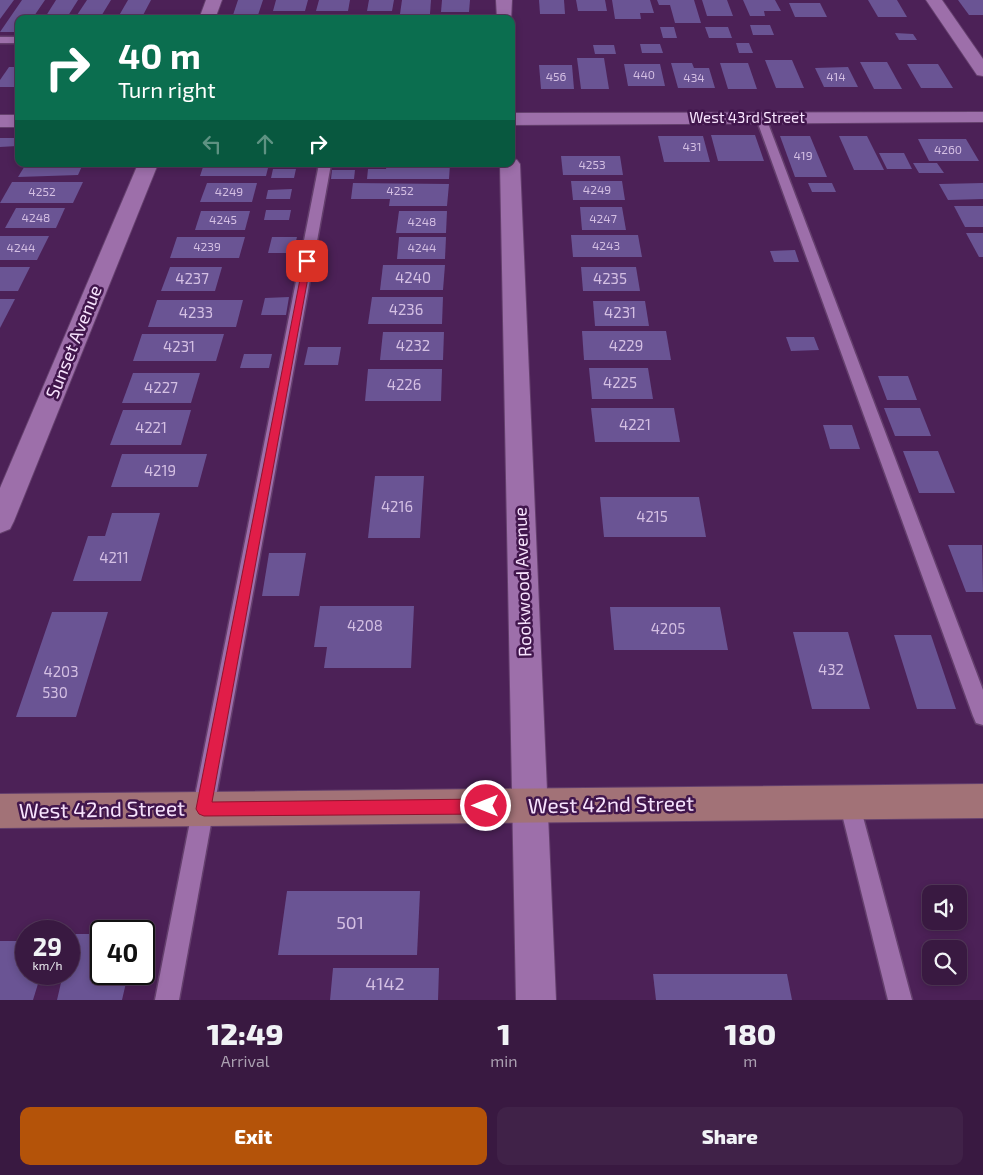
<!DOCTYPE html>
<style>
:root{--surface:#391941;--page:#402248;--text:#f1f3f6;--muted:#aba0b1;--line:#53385a;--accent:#b45309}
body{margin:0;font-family:"Exo 2",sans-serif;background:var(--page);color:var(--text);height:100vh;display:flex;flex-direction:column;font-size:19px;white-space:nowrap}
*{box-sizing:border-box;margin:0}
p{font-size:16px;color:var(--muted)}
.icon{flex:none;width:28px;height:28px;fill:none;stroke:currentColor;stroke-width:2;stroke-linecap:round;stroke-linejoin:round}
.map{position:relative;height:1000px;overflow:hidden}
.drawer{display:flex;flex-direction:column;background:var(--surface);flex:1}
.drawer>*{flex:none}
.banner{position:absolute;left:15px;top:15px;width:500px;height:152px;border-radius:10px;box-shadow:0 2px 8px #0003,0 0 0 1px var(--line);background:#0b6e4f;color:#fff;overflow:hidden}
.buttons{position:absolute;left:922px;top:885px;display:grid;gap:10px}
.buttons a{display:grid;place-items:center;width:45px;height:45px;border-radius:10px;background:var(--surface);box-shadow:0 2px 8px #0003,0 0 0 1px var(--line);font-size:25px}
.speed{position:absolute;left:15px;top:920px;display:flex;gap:10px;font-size:25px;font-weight:700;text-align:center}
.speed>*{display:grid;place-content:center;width:65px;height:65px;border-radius:50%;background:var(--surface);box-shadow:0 2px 8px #0003,0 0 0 1px var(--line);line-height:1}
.speed small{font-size:12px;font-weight:400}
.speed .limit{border:2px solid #111;border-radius:8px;background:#fff;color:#111}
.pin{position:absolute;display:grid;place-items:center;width:42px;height:42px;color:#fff;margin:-21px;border-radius:10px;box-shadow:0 2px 8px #0006}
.me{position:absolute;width:55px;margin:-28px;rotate:270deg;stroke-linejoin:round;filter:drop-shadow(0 0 4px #0008)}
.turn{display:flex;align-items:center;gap:18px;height:105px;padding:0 20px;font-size:22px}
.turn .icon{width:65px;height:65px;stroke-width:2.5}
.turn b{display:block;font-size:35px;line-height:42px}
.lanes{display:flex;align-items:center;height:48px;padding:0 20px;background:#0003;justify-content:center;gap:25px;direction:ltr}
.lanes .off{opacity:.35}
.eta{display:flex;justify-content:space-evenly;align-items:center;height:85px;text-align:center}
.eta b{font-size:30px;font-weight:800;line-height:35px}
.primary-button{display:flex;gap:10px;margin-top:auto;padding:10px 20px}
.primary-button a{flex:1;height:58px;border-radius:10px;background:var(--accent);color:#fff;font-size:20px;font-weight:800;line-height:58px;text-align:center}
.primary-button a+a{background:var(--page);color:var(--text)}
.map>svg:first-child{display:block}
</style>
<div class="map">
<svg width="983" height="1000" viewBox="0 0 983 1000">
<rect width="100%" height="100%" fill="#4c2157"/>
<g fill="#6a5494">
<path d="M0 0H14L0 19Z"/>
<path d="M22 0H45L32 19H19V32H0Z"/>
<path d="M56 0H78L66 19H44Z"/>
<path d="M87 0H111L100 18H75Z"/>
<path d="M128 0H151L141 19H117Z"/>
<path d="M238 0H263L258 15H233Z"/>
<path d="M276 0H308L305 11H273Z"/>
<path d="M319 0H350L348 11H316Z"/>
<path d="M369 0H394L392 11H367Z"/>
<path d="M402 0H431L430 14H400Z"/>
<path d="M442 0H470L469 12H441Z"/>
<path d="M539 0H564L565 14H540Z"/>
<path d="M576 0H605L607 11H578Z"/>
<path d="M612 0H650L654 13H640L641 19H615Z"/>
<path d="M657 0H694L701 23H675L670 5H659Z"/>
<path d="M702 0H727L733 16H707Z"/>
<path d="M743 0H775L781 11H764L765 16H750Z"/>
<path d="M868 0H897L907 17H878Z"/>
<path d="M958 0H983V15H969Z"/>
<path d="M789 3H820L827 17H795Z"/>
<path d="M750 25H770L774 35H753Z"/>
<path d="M660 27H674L677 38H663Z"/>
<path d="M705 27H728L732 38H709Z"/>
<path d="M895 33 913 34 917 40H899Z"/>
<path d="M736 43H749L753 53H739Z"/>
<path d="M640 44H660L663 53H642Z"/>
<path d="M593 45H614L616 54H595Z"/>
<path d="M577 58H604L609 89H581Z"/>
<path d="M765 60H792L804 88H776Z"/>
<path d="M860 62H887L902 89H874Z"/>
<path d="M671 63H692L694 68H709L715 88H678Z"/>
<path d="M720 63H748L757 89H728Z"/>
<path d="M624 64H660L665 86H628Z"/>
<path d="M907 64H938L953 88H921Z"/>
<path d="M539 65H572L574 89H541Z"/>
<path d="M9 67H19V87H0V80Z"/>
<path d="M848 67 858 87H824L815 68Z"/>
<path d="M711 135H755L764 161H718Z"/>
<path d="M658 136H703L710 162H664Z"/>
<path d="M780 136H810L827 177H795Z"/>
<path d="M839 136H867L884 170H854Z"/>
<path d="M0 138H19V143L17 146 0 147Z"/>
<path d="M918 139H966L979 161H929Z"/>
<path d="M879 153H904L912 169H887Z"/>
<path d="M561 156H620L623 175H563Z"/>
<path d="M913 163H937L944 173H919Z"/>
<path d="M26 164H83L78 175 18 177Z"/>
<path d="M204 164H269L266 176H200Z"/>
<path d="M387 164H450L449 179H367L368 169H386Z"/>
<path d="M273 169H296L294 178H271Z"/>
<path d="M332 170H355L354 179H331Z"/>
<path d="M571 181H622L625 200H573Z"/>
<path d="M12 182H83L73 203H0Z"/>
<path d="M207 183H257L252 202H200Z"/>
<path d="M353 183 449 184 447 206H389L390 199H351Z"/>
<path d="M808 183H832L836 192H812Z"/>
<path d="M983 183V199L948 200 939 184Z"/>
<path d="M292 189 290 199H266L268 190Z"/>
<path d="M954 206H983V227H965Z"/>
<path d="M580 207H622L626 230H582Z"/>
<path d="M16 208H65L56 228H5Z"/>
<path d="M266 210H291L289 220H264Z"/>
<path d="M201 211H250L245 230H195Z"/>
<path d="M399 211H447L446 233H396Z"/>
<path d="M966 233H983V257H979Z"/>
<path d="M571 235H638L642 257H573Z"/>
<path d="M0 236H49L37 260H0Z"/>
<path d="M177 237H245L239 258H170Z"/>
<path d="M272 237H297L293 253H268Z"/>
<path d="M399 237H446L445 259H397Z"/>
<path d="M795 250 799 262H774L770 251Z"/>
<path d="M383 265H445L443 290H380Z"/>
<path d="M0 267H30L18 291H0Z"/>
<path d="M170 267H222L215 291H161Z"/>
<path d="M581 267H636L640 291H583Z"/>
<path d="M289 297 286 315H261L265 298Z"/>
<path d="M372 297H443L442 324H368Z"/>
<path d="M0 299H15L0 328Z"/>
<path d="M157 300H243L236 327H148Z"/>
<path d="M593 301H645L649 326H595Z"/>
<path d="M582 331H666L671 360H584Z"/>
<path d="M383 332H444L443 360H380Z"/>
<path d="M142 334H224L216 361H133Z"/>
<path d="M786 337H814L819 350 791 351Z"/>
<path d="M308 347H341L338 365H304Z"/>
<path d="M244 354H272L269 368H240Z"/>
<path d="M589 368H648L653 399H592Z"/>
<path d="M368 369H442L441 401H365Z"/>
<path d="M133 373H200L191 403H122Z"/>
<path d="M878 376H908L917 400H887Z"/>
<path d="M591 408H674L680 442H595Z"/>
<path d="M884 408H920L931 436H895Z"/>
<path d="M123 410H191L181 445H110Z"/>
<path d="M823 425H852L860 449H830Z"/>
<path d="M903 451H938L955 493H919Z"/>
<path d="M122 454H207L198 487H111Z"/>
<path d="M375 476H424L420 538H368Z"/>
<path d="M600 497H699L706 537H604Z"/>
<path d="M112 513H160L141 581H73L88 536H105Z"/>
<path d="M948 545H982L983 592H966Z"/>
<path d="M269 553H306L299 596H262Z"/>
<path d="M320 606H414L411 668H324L327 647H314Z"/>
<path d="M610 607H720L728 650H614Z"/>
<path d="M52 612H108L76 717H16Z"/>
<path d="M793 632H848L870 709H812Z"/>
<path d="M894 635H931L956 709H917Z"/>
<path d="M287 891H420L417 955H278Z"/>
<path d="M74 934H101V974H128L122 1000H57L63 974H69V954Z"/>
<path d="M0 941H26V974H41L33 1000H0Z"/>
<path d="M333 968H439L438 1000H330Z"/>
<path d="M653 974H787L792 1000H656Z"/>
</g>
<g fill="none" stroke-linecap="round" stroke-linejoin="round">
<g stroke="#643f6d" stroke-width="3">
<g id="lane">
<rect x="0" y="37" width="19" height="6"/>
<path d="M761 115 766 118 983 690V725L976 723 973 716 756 118Z"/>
<path d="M319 164H331L179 1000H155Z"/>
<path d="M849 792 856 795 859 802 912 1000H888L839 802 842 795Z"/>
</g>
</g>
<g stroke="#643f6d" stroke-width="2">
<g id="street">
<path d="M206 0H222L215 19H199Z"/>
<path d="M496 0H512L511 21V19H497Z"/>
<path d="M926 0H942L983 59V76L977 75Z"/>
<path d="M983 112V122L511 125V113Z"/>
<rect x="0" y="115" width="19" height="12"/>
<path d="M511 158 517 160 520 164 556 1000H516L500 164H511Z"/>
<path d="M138 164H158L14 521 10 529 0 533V488Z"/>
</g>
</g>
<g stroke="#643f6d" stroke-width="2">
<path id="secondary" d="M983 784V818L0 828V794Z"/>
</g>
<use href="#lane" fill="#9d6faa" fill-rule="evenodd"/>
<use href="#street" fill="#9d6faa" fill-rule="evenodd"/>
<use href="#secondary" fill="#a27277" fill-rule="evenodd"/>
</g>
<path fill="#e11d48" stroke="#92132f" d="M304 259 311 261 212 802 486 799 491 801 493 806 491 811 486 814 204 816 199 814 196 809Z"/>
<g text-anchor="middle" stroke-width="5" stroke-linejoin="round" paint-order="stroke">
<g font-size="12" fill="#d4bfe3">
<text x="644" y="79">440</text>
<text x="556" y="81">456</text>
<text x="836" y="81">414</text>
<text x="694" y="82">434</text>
<text x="692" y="151">431</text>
<text x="948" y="154">4260</text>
<text x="803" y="160">419</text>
<text x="592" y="169">4253</text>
<text x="597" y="194">4249</text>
<text x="400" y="195">4252</text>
<text x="42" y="196">4252</text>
<text x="229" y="196">4249</text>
<text x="36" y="222">4248</text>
<text x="603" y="223">4247</text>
<text x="223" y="224">4245</text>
<text x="422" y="226">4248</text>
<text x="606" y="250">4243</text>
<text x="207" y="251">4239</text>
<text x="21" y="252">4244</text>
<text x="422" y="252">4244</text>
</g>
<g font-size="15" fill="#f7e3fd" stroke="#41164c">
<text x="747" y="123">West 43rd Street</text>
</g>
<g font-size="15" fill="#d4bfe3">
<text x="413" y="283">4240</text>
<text x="192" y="284">4237</text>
<text x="610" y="284">4235</text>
<text x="406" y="315">4236</text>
<text x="196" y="318">4233</text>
<text x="620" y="318">4231</text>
<text x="413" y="351">4232</text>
<text x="626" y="351">4229</text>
<text x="179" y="352">4231</text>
<text x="620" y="388">4225</text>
<text x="404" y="390">4226</text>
<text x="161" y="393">4227</text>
<text x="635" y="430">4221</text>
<text x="151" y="433">4221</text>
<text x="160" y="476">4219</text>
<text x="397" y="512">4216</text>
<text x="652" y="522">4215</text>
<text x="114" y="563">4211</text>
<text x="365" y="631">4208</text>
<text x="668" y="634">4205</text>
<text x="831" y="675">432</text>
<text x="61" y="677">4203</text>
<text x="55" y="698">530</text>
</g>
<g font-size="18" fill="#f7e3fd" stroke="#41164c">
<text transform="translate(74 342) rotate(-68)" y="6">Sunset Avenue</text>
<text transform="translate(523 582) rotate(-92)" y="6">Rookwood Avenue</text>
</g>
<g font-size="18" fill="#d4bfe3">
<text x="350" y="929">501</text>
<text x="385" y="990">4142</text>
</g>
<g font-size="21" fill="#f7e3fd" stroke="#41164c">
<text transform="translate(611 805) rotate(-1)" y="7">West 42nd Street</text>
<text transform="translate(102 810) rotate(-1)" y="7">West 42nd Street</text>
</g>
</g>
</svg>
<div class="buttons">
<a><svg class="icon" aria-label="sound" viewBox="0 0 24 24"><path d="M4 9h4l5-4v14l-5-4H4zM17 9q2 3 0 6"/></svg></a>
<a><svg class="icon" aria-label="search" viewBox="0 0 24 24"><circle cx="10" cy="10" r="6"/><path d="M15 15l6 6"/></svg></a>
</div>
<div class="speed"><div>29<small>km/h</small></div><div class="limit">40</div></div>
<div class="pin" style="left:307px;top:261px;background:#d93025"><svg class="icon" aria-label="arrive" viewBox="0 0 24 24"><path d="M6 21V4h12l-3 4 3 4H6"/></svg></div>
<svg class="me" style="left:486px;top:806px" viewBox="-20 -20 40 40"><circle r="17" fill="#e11d48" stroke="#fff" stroke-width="3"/><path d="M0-11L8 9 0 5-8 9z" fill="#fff"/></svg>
<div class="banner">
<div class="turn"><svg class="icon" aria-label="right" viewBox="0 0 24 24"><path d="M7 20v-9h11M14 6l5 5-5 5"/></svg><div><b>40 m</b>Turn right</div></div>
<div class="lanes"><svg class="icon off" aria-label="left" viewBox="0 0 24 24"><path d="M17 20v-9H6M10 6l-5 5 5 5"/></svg><svg class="icon off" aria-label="ahead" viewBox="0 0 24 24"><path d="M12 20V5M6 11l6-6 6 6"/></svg><svg class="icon" aria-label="right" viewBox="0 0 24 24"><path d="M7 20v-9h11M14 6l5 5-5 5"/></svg></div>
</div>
</div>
<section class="drawer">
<div class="eta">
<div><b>12:49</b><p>Arrival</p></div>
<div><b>1</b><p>min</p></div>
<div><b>180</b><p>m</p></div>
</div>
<div class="primary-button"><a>Exit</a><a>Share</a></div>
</section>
